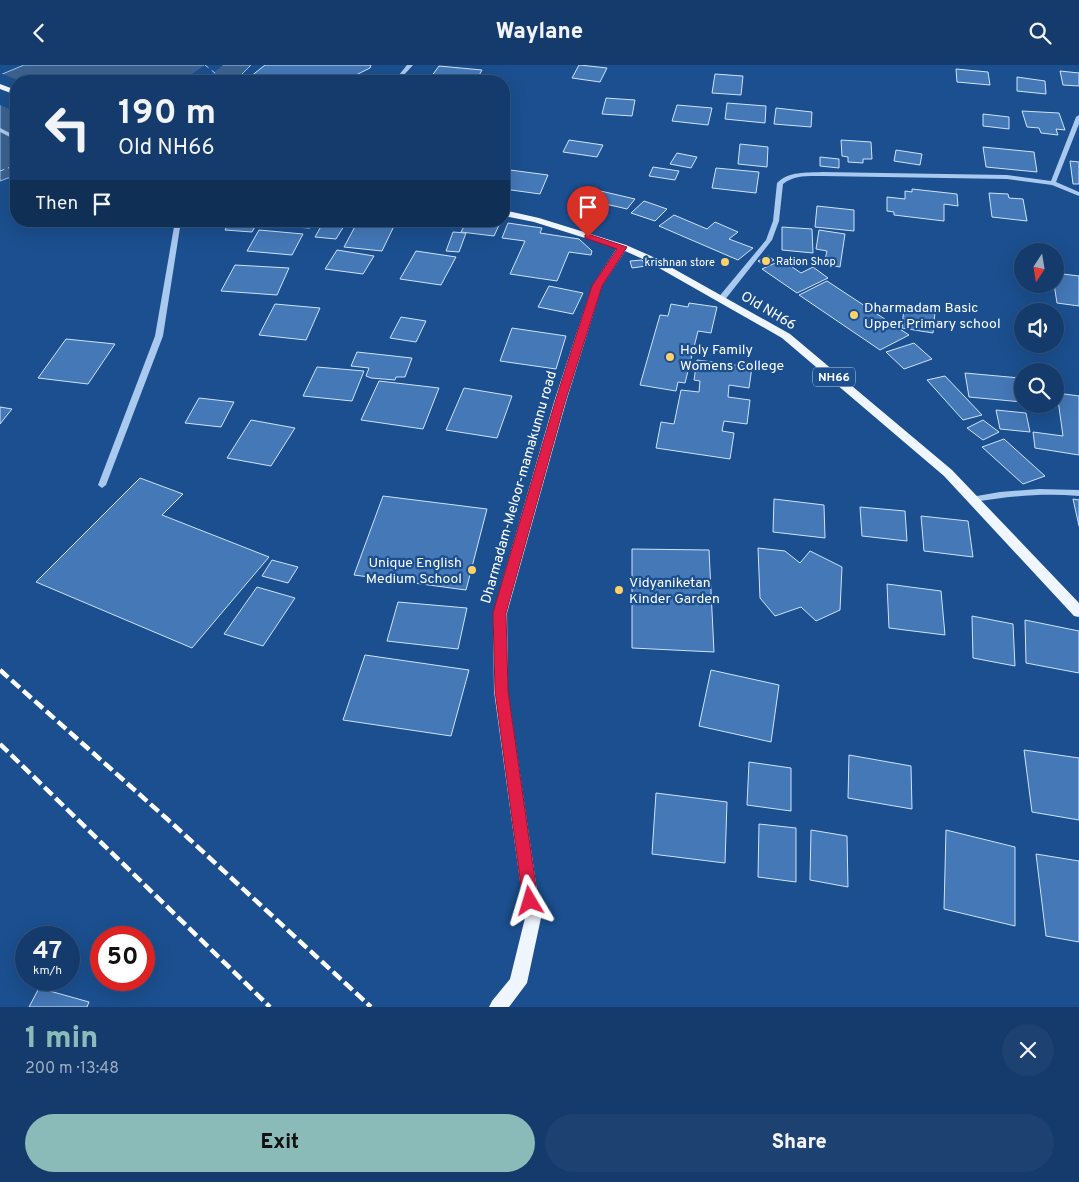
<!DOCTYPE html>
<meta charset="utf-8">
<style>
:root{--surface:#143b6b;--page:#1d4271;--text:#f1f3f6;--muted:#9dadc1;--line:#33557e;--accent:#8bbbb9}
body{margin:0;font-family:Overpass,sans-serif;background:var(--page);color:var(--text);height:100vh;display:flex;flex-direction:column;font-size:19px;white-space:nowrap}
*{box-sizing:border-box;margin:0}
p{font-size:16px;color:var(--muted)}
.icon{flex:none;width:28px;height:28px;fill:none;stroke:currentColor;stroke-width:2;stroke-linecap:round;stroke-linejoin:round}
.map{position:relative;height:942px;overflow:hidden}
.details{display:flex;flex-direction:column;background:var(--surface);flex:1}
.details>*{flex:none}
.guide{position:absolute;left:10px;top:10px;width:500px;height:152px;border-radius:20px;box-shadow:0 5px 20px #0002,0 0 0 1px var(--line);background:#143b6b;color:var(--text);overflow:hidden}
.needle{width:32px;rotate:192deg}
.tools{position:absolute;left:1014px;top:178px;display:grid;gap:10px}
.tools a{display:grid;place-items:center;width:50px;height:50px;border-radius:50%;background:var(--surface);box-shadow:0 5px 20px #0002,0 0 0 1px var(--line);font-size:25px}
.speed{position:absolute;left:15px;top:861px;display:flex;gap:10px;font-size:25px;font-weight:700;text-align:center}
.speed>*{display:grid;place-content:center;width:65px;height:65px;border-radius:50%;background:var(--surface);box-shadow:0 5px 20px #0002,0 0 0 1px var(--line);line-height:1}
.speed small{font-size:12px;font-weight:400}
.speed .limit{border:8px solid #d22;background:#fff;color:#111}
.pin{position:absolute;display:grid;place-items:center;width:42px;height:42px;color:#fff;margin:-51px -21px;border-radius:50% 50% 50% 0;rotate:-45deg;box-shadow:0 0 5px #0007}
.pin .icon{rotate:45deg}
.me{position:absolute;width:55px;margin:-28px;rotate:353deg;stroke-linejoin:round;filter:drop-shadow(0 0 4px #0008)}
.turn{display:flex;align-items:center;gap:18px;height:105px;padding:0 25px;font-size:22px}
.turn .icon{width:65px;height:65px;stroke-width:2.5}
.turn b{display:block;font-size:35px;line-height:42px}
.then{display:flex;align-items:center;height:48px;padding:0 25px;background:#0003;gap:10px;font-size:19px}
.round{display:grid;place-items:center;flex:none;width:52px;height:52px;border-radius:26px;background:var(--page)}
.summary{display:flex;align-items:center;justify-content:space-between;height:85px;padding:0 25px}
h1{font-size:30px;font-weight:800;line-height:38px;color:var(--accent)}
.cta{display:flex;gap:10px;margin-top:auto;padding:10px 25px}
.cta a{flex:1;height:58px;border-radius:30px;background:var(--accent);color:#111;font-size:20px;font-weight:800;line-height:58px;text-align:center}
.cta a+a{background:var(--page);color:var(--text)}
header{display:flex;justify-content:space-between;align-items:center;height:65px;padding:0 25px;background:var(--surface);font-size:22px;font-weight:800}
.map>svg:first-child{display:block}
</style>
<header><svg class="icon" aria-label="back" viewBox="0 0 24 24"><path d="M15 5l-7 7 7 7"/></svg>Waylane<svg class="icon" aria-label="search" viewBox="0 0 24 24"><circle cx="10" cy="10" r="6"/><path d="M15 15l6 6"/></svg></header>
<div class="map">
<svg width="1079" height="942" viewBox="0 0 1079 942">
<rect width="100%" height="100%" fill="#1b4f8f"/>
<path fill="#3c6290" stroke="#9cc4f0" d="M24 0H251L235 16H16V110L0 116V10Z"/>
<g fill="#1b4f8f">
<path d="M205 0H223L212 9 236 15 182 16Z"/>
<path d="M0 8 20 16H16V47L0 40Z"/>
</g>
<g fill="none" stroke-linecap="round" stroke-linejoin="round">
<g stroke="#b5d3f5" stroke-width="1" stroke-dasharray="4.5 4" stroke-linecap="butt">
<path d="M205 0 225 16"/>
<path d="M0 106 16 100"/>
</g>
</g>
<g fill="#4478b7" stroke="#cfe3fa">
<path d="M265 0H371L370 3 344 16H245Z"/>
<path d="M579 0H580L607 3 600 17 572 13Z"/>
<path d="M439 1 482 5 476 16 431 12Z"/>
<path d="M956 4 988 7 990 20 957 17Z"/>
<path d="M1060 6 1079 8V21L1063 20Z"/>
<path d="M715 9 743 11 741 30 712 28Z"/>
<path d="M1017 12 1045 16 1046 29 1017 26Z"/>
<path d="M606 33 635 35 632 51 602 49Z"/>
<path d="M727 38 766 41 765 58 725 54Z"/>
<path d="M677 40 712 43 708 60 672 56Z"/>
<path d="M776 43 812 47 811 62 774 59Z"/>
<path d="M1022 46 1059 48 1065 65 1056 64 1058 70 1041 68 1039 63 1027 62Z"/>
<path d="M983 49 1009 52V64L983 61Z"/>
<path d="M569 75 603 80 597 92 563 87Z"/>
<path d="M841 75 871 77 872 94H863V98L848 97V92L842 91Z"/>
<path d="M740 79 768 82 767 102 738 99Z"/>
<path d="M983 82 1034 87 1037 107 986 102Z"/>
<path d="M896 85 922 89 920 100 894 96Z"/>
<path d="M677 88 697 92 691 103 670 99Z"/>
<path d="M820 92 839 94V103L820 101Z"/>
<path d="M1070 96 1079 97V119H1073Z"/>
<path d="M653 102 679 106 675 115 649 111Z"/>
<path d="M716 103 759 107 756 128 712 123Z"/>
<path d="M510 105 548 110 540 129 504 124V119Z"/>
<path d="M592 124 635 134 627 144 584 134Z"/>
<path d="M912 124 957 129 958 141 944 139V156L894 150V147L887 146V132L905 134V126L912 127Z"/>
<path d="M989 128 1008 129 1009 133 1023 134 1027 156 992 152Z"/>
<path d="M644 136 667 144 655 156 631 148Z"/>
<path d="M817 141 854 145V166L815 162Z"/>
<path d="M674 150 707 164 715 157 738 167 729 174 753 183 738 195 659 161Z"/>
<path d="M230 156H258L252 167 225 165Z"/>
<path d="M264 156H313L310 163 262 160Z"/>
<path d="M324 156H347L336 174 315 172Z"/>
<path d="M358 156 395 159 382 186 344 182Z"/>
<path d="M467 156H501L494 171 461 167Z"/>
<path d="M508 158 542 163 540 168 579 174 592 186 591 190 569 187 557 216 510 209 525 176 502 173Z"/>
<path d="M782 162 812 164 813 188 782 185Z"/>
<path d="M259 165 303 169 292 190 247 186Z"/>
<path d="M819 165 845 169 840 202 824 199 827 186 816 184Z"/>
<path d="M453 167 466 168 459 187 446 186Z"/>
<path d="M337 185 374 191 363 209 325 204Z"/>
<path d="M416 186 456 192 441 220 400 214Z"/>
<path d="M768 191 774 195 764 200 758 196Z"/>
<path d="M642 195 646 201 632 203 630 196Z"/>
<path d="M782 195 801 208 813 202 828 213 797 228 762 204Z"/>
<path d="M235 200 289 203 277 230 221 226Z"/>
<path d="M1055 208 1079 211V241L1057 238 1054 219Z"/>
<path d="M827 216 909 270 880 285 799 230Z"/>
<path d="M549 221 583 228 573 249 538 242Z"/>
<path d="M689 238 717 242 711 268 698 266 685 318 678 317 676 326 640 320 660 250 668 251 671 239 688 242Z"/>
<path d="M275 239 320 243 306 275 259 270Z"/>
<path d="M904 242 935 247 933 268 902 263Z"/>
<path d="M401 252 426 256 416 277 390 273Z"/>
<path d="M512 263 566 271 556 304 500 296Z"/>
<path d="M66 274 115 279 88 319 38 313Z"/>
<path d="M914 278 932 294 904 304 886 287Z"/>
<path d="M357 287 412 293 405 312H396L395 315 371 313 366 311 369 303 351 301Z"/>
<path d="M697 295 752 302 749 323 729 320 728 332 750 335 747 359 724 356 722 366 734 368 730 394 656 383 661 357 674 359 681 325 699 327 700 316 694 315Z"/>
<path d="M317 302 364 306 352 336 303 331Z"/>
<path d="M965 308 1020 313 1022 337 969 332Z"/>
<path d="M945 311 982 350 963 355 927 315Z"/>
<path d="M379 316 439 323 423 364 361 355Z"/>
<path d="M464 323 512 331 497 373 446 365Z"/>
<path d="M1057 328 1079 331V390L1035 383 1033 367 1063 371Z"/>
<path d="M199 333 234 337 221 362 185 358Z"/>
<path d="M0 342 12 344 0 359Z"/>
<path d="M996 345 1026 348 1030 367 1000 364Z"/>
<path d="M251 355 295 363 271 401 227 393Z"/>
<path d="M983 355 999 367 983 375 967 363Z"/>
<path d="M1004 374 1045 411 1023 419 982 382Z"/>
<path d="M140 413 183 429 162 450 269 492 192 583 36 517Z"/>
<path d="M383 431 487 444 466 525 354 510Z"/>
<path d="M774 434 824 440 825 473 773 467Z"/>
<path d="M1073 434 1079 435V461Z"/>
<path d="M860 442 905 446 907 476 862 471Z"/>
<path d="M921 451 968 456 973 492 924 486Z"/>
<path d="M758 483 785 486 800 498 810 486 842 502 840 545 816 556 801 542 775 551 760 533Z"/>
<path d="M632 484 709 485 714 587 632 583Z"/>
<path d="M272 495 298 502 288 518 262 511Z"/>
<path d="M887 519 941 526 945 570 889 563Z"/>
<path d="M257 522 295 533 263 581 224 569Z"/>
<path d="M398 537 467 543 458 584 387 576Z"/>
<path d="M972 551 1013 559 1015 601 973 593Z"/>
<path d="M1025 555 1079 566V608L1026 598Z"/>
<path d="M365 590 469 605 451 671 343 655Z"/>
<path d="M711 605 779 620 771 677 699 661Z"/>
<path d="M1024 685 1079 693V755L1032 747Z"/>
<path d="M849 690 911 701 912 744 848 733Z"/>
<path d="M749 697 791 703V746L747 740Z"/>
<path d="M656 728 727 737 725 798 652 789Z"/>
<path d="M759 759 796 763V817L758 812Z"/>
<path d="M811 765 847 771 848 822 810 815Z"/>
<path d="M946 765 1015 782V861L944 844Z"/>
<path d="M1036 789 1079 796V877L1046 871Z"/>
<path d="M39 923 89 937 87 942H29Z"/>
</g>
<g fill="none" stroke-linecap="round" stroke-linejoin="round">
<g fill="#a9c9ee" fill-rule="evenodd">
<path d="M407 0H413C405 9 400 16 387 16L399 10Z"/>
<path d="M1079 50V59L1056 117 1079 127V131L1052 120 1007 114 822 111C808 111 794 110 783 119L779 156 772 175 724 236H721L717 234 766 175 773 156 777 118C789 106 806 108 822 107L1007 110 1051 116 1076 52Z"/>
<path d="M0 63 16 71V75L0 67Z"/>
<path d="M175 156H181L163 271 106 420 102 423 98 420 155 271Z"/>
<path d="M1039 424 1079 425V431C1043 428 1009 431 974 437L970 434 971 432 1000 427Z"/>
</g>
<g fill="#f0f6ff" fill-rule="evenodd">
<path d="M0 19 16 25V30L0 24Z"/>
<path d="M504 145 539 153 626 180 651 191 790 269 952 405 1079 538V552L1074 551 944 411 782 273 645 195 625 186 602 221 566 337 507 548 508 626 541 853 527 918 509 942H489L492 936 510 914 525 853 494 626 493 548 554 337 592 221 617 183 534 157 504 151Z"/>
</g>
<g stroke="#fff" stroke-width="4.5" stroke-dasharray="11 4.5" stroke-linecap="butt">
<path d="M0 605 175 761 371 942"/>
<path d="M0 679 270 942"/>
</g>
</g>
<path fill="#e11d48" stroke="#92132f" d="M588 169 627 182 602 221 565 337 506 548 508 626 538 836 535 841 530 843 525 841 523 836 495 626 493 548 555 337 592 221 617 184 585 173V170Z"/>
<g fill="#ffd166" stroke="#1b4f8f" stroke-width="2">
<circle cx="766" cy="196" r="5"/>
<circle cx="725" cy="197" r="5"/>
<circle cx="854" cy="250" r="5"/>
<circle cx="670" cy="292" r="5"/>
<circle cx="472" cy="505" r="5"/>
<circle cx="619" cy="525" r="5"/>
</g>
<g text-anchor="middle" stroke-width="4.5" stroke-linejoin="round" paint-order="stroke">
<g font-size="11" fill="#fff" stroke="#1b4f8f" text-anchor="start">
<text x="776" y="200">Ration Shop</text>
<text x="715" y="201" text-anchor="end">krishnan store</text>
</g>
<rect fill="#1b4f8f" stroke="#bbcadd" stroke-width="1" x="813" y="302.5" width="42" height="19" rx="4"/>
<g font-size="12" font-weight="bold" fill="#fff">
<text x="834" y="316">NH66</text>
</g>
<g font-size="14" fill="#fff" stroke="#1b4f8f" text-anchor="start">
<text x="864" y="247">Dharmadam Basic<tspan x="864" dy="16">Upper Primary school</tspan></text>
<text x="680" y="289">Holy Family<tspan x="680" dy="16">Womens College</tspan></text>
<text x="462" y="502" text-anchor="end">Unique English<tspan x="462" dy="16">Medium School</tspan></text>
<text x="629" y="522">Vidyaniketan<tspan x="629" dy="16">Kinder Garden</tspan></text>
</g>
<g font-size="14" fill="#fff" stroke="#1b4f8f">
<text transform="translate(769 245) rotate(31)" y="5">Old NH66</text>
<text transform="translate(518 422) rotate(-74)" y="5">Dharmadam-Meloor-mamakunnu road</text>
</g>
</g>
</svg>
<div class="tools">
<a><svg class="needle" viewBox="-14 -14 28 28"><path d="M0-13l5 13h-10z" fill="#e53935"/><path d="M0 13l5-13h-10z" fill="#9dadc1"/></svg></a>
<a><svg class="icon" aria-label="sound" viewBox="0 0 24 24"><path d="M4 9h4l5-4v14l-5-4H4zM17 9q2 3 0 6"/></svg></a>
<a><svg class="icon" aria-label="search" viewBox="0 0 24 24"><circle cx="10" cy="10" r="6"/><path d="M15 15l6 6"/></svg></a>
</div>
<div class="speed"><div>47<small>km/h</small></div><div class="limit">50</div></div>
<div class="pin" style="left:588px;top:172px;background:#d93025"><svg class="icon" aria-label="arrive" viewBox="0 0 24 24"><path d="M6 21V4h12l-3 4 3 4H6"/></svg></div>
<svg class="me" style="left:530px;top:836px" viewBox="-20 -20 40 40"><path d="M0-17L14 15 0 8-14 15z" fill="#e11d48" stroke="#fff" stroke-width="4"/></svg>
<div class="guide">
<div class="turn"><svg class="icon" aria-label="left" viewBox="0 0 24 24"><path d="M17 20v-9H6M10 6l-5 5 5 5"/></svg><div><b>190 m</b>Old NH66</div></div>
<div class="then">Then<svg class="icon" aria-label="arrive" viewBox="0 0 24 24"><path d="M6 21V4h12l-3 4 3 4H6"/></svg></div>
</div>
</div>
<section class="details">
<div class="summary"><div><h1>1 min</h1><p>200 m · 13:48</p></div><a class="round"><svg class="icon" aria-label="close" viewBox="0 0 24 24"><path d="M6 6l12 12M18 6L6 18"/></svg></a></div>
<div class="cta"><a>Exit</a><a>Share</a></div>
</section>
